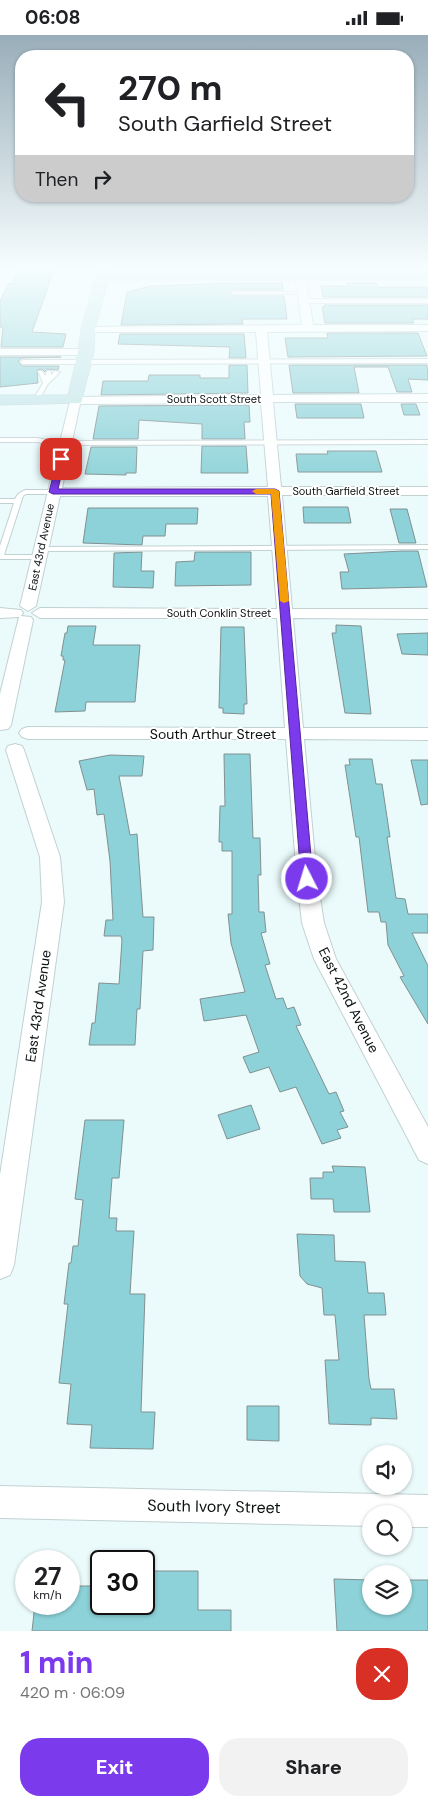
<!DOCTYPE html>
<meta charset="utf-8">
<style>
:root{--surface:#fff;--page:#f2f2f2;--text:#202124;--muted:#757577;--accent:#7c3aed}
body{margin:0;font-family:"DM Sans",sans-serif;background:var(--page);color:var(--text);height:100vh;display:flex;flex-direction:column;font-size:19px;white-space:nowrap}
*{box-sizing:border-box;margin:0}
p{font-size:16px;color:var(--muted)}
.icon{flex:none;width:28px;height:28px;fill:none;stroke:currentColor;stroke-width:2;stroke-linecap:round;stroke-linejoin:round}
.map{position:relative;height:1596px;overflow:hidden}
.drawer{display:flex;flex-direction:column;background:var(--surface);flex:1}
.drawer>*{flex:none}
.top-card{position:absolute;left:15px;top:15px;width:399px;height:152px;border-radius:20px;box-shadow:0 1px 4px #0004;background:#fff;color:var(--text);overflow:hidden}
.tools{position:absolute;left:362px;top:1410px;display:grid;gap:10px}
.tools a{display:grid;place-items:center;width:50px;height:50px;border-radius:50%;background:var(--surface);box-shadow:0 1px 4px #0004;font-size:25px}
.speed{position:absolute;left:15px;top:1515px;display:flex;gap:10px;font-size:25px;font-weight:700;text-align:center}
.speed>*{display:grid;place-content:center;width:65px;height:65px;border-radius:50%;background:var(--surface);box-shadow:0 1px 4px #0004;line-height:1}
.speed small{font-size:12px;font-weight:400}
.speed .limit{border:2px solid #111;border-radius:8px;background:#fff;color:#111}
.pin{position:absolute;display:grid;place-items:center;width:42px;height:42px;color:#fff;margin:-21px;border-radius:10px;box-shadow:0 2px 8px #0006}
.me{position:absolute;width:55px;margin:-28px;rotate:355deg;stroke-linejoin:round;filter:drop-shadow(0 0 4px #0008)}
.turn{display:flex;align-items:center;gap:18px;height:105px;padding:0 20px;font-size:22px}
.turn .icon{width:65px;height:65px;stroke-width:2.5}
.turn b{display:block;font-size:35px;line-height:42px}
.then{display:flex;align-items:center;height:48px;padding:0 20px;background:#0003;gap:10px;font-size:19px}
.round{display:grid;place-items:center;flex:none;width:52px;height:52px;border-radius:20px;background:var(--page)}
.headline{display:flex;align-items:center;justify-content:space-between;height:85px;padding:0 20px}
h1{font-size:30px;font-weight:800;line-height:38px;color:var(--accent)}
.primary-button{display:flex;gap:10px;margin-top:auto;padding:10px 20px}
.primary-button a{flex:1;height:58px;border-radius:20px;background:var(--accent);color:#fff;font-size:20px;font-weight:800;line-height:58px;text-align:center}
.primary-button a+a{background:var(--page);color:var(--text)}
.status{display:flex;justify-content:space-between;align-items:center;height:35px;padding:0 25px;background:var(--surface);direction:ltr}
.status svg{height:14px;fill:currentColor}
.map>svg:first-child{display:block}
</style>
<div class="status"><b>06:08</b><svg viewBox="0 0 49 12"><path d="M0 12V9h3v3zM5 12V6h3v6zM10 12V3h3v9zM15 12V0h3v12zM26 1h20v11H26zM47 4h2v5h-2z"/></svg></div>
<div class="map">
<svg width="428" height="1596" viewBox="0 0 428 1596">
<rect width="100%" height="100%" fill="#ebfbfc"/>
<g fill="#8cd2d8" stroke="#829091">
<path d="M18 233 54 235 32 297 66 299 63 312H1L3 292H0V266L8 249H13Z"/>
<path d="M232 248H282L283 255H231L229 257 233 261H284L287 284H242L243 289 121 290 127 257 151 251Z"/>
<path d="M347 248H376L377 252H428V262H323L321 251H348Z"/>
<path d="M324 270H428V284H412L414 288H325L322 272H325Z"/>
<path d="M327 298H418L427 321 288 322 285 303H328Z"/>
<path d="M120 299H244L246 323H229L230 312 118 309Z"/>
<path d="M0 322H61L22 323 18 326 22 331H59L58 335 47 334 45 337 42 334 37 335 38 348 0 352Z"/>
<path d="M229 330H247L248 358 101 360 103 346H148L149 340H200V343H229Z"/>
<path d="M289 330H427L428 345 408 344 412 357H397L388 332H354L359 358H293Z"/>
<path d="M295 369H361L364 383H297Z"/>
<path d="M401 369H416L420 380H404Z"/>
<path d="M249 370 250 387H244L245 404H202V389L139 385 138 404H93L99 371Z"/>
<path d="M202 411H246L248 438H201Z"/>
<path d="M91 412H137L136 438H126V440L85 439Z"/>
<path d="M327 416H376L382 437H298L296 419H328Z"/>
<path d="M303 472H348L351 488H304Z"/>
<path d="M88 473H198L197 489H166L165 501H143L142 510 83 508Z"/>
<path d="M390 474H407L416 508H399Z"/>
<path d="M402 516H418L427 552 342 554 340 537H349L344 519Z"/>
<path d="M142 517 141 536H154L153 553 113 552 114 518Z"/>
<path d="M195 517H251V550L175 551 176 527 194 526Z"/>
<path d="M336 590 361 591 371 679 345 678 332 598H336Z"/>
<path d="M68 591H96L93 610H140L135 667H86L85 676 55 677 65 625H63V621H61L65 598H67Z"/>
<path d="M221 592H244L247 669H244V679L223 678V673H219Z"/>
<path d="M428 598V620L402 619 397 599Z"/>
<path d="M224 719H250L253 803H260L261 840H258L259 877H264L266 897 261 898 270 929 265 930 276 964 283 963 287 974 294 972 301 990 296 991 329 1059 336 1057 344 1076 340 1077 348 1092 337 1095 341 1103 322 1109 296 1052 280 1057 269 1032 250 1038 243 1022 259 1017 246 980 204 986 200 964 245 957 231 908 228 879H232V816H222V807H219L220 771H225Z"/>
<path d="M110 720 144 721 142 741H119L130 800 137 799 143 882H154L153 915 143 916 140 974H137L135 1010H89L92 988H95L99 948 119 949 122 905 121 901H104L106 885H113L110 826 104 779 97 780 94 754 87 755 79 726Z"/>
<path d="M349 724H372L376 749H382L390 802H387L396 863 405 864 408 879H428V898H412L428 931V989L400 942 404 941 388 910 386 887H381L379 877H368L359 802H356L345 730H350Z"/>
<path d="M411 725H428V769L421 770Z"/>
<path d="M251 1070 260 1094 227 1104 218 1080Z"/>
<path d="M85 1085H124L119 1143H112L109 1183H117L116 1196H134L130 1259H145L141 1377H155L153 1414 90 1413 92 1390 67 1389 71 1349 59 1348 68 1269H64L69 1228H71L73 1211H78L83 1165 75 1164Z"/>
<path d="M332 1131 365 1132 370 1177H334L333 1164H311L310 1143H323V1137H334Z"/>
<path d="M297 1199 334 1200 335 1226 365 1227 368 1258H384L386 1280H364L369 1344 371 1354H394L397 1384 371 1383V1390L329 1389 325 1325H339L335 1280H324L322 1253 307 1249 300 1241Z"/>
<path d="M247 1371H279V1406L247 1405Z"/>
<path d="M149 1536H198V1575H231V1596H32L35 1569H69V1551H101V1569H148Z"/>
<path d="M334 1544 371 1545V1571H404V1545H428V1596H337Z"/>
</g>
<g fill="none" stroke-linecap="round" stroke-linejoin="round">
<g stroke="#c1d1d2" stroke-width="2">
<g id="service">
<path d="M231 257H302L304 258 302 259H233Z"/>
<path d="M428 264V268H304L301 266 304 264Z"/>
<path d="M428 324V328L23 329 20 327 23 325Z"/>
<path d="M38 336H42L45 341 47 336H51V340L55 336 60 337 48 349 38 366 36 367 33 365 43 348Z"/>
<path d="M0 403H37L53 406 428 405V409L53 410 37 407H0Z"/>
<path d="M25 455H53L56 457 53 459H26L23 461 4 520H39L43 522 39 524H0V511L14 468H0V464H15L18 459Z"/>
<path d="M428 510V514L41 516 37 514 41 512Z"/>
</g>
</g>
<g stroke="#c1d1d2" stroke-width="2">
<g id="minor">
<path d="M294 233H304L313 290H428V296L267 297 273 360 428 359V367H273L281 452H428V460H282L292 574H428V584L293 583 303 693H428V705L304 704 317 844 324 888 336 924 428 1092V1129L419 1125 314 924 302 888 297 844 286 704H28L22 702 19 698 22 694 28 692 285 693 277 583H40L32 578 40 573 277 574 268 461H60L36 571 28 576 20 571 71 362 261 360 256 297H88L84 296V292L302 290ZM261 368 268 452 62 453 80 369Z"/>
<path d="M0 314H86L92 317 86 320H0Z"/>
<path d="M0 573 21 575 23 578 21 581 31 582 33 585 11 690 8 694 0 695V659L19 582 0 583Z"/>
<path d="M15 709 22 711 24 715 60 822 64 867 14 1230 10 1240 0 1244V1140L42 867 40 822 6 715 8 711Z"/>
<path d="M0 1451 428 1460V1492H404V1479H371V1491L0 1483Z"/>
</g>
</g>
<g stroke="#c1d1d2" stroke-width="1">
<path id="secondary" d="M98 233H111L110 238 428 237V245L108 246 95 294 94 317 81 368 0 370V360H68L78 317 81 294Z"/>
</g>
<use href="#service" fill="#fff" fill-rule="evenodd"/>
<use href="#minor" fill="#fff" fill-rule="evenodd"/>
<use href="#secondary" fill="#c4e5e8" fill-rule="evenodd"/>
</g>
<linearGradient id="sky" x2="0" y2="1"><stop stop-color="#99aeba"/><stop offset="0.51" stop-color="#f6fdfe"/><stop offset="1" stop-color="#f6fdfe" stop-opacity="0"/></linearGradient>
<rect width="428" height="456" fill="url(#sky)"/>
<path fill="#7c3aed" stroke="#51269a" d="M58 422 65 424 58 454H275L279 456 313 844 311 848H303L301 844 271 459H53L49 457Z"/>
<path fill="#f59e0b" d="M275 454 279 456 289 566 284 568 280 566 271 459H256L252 456 256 454Z"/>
<g text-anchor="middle" stroke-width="4" stroke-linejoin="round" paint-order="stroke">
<g font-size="11" fill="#0b1010" stroke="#fff">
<text x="214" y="368">South Scott Street</text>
<text x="346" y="460">South Garfield Street</text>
<text transform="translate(41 512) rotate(-78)" y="4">East 43rd Avenue</text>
<text x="219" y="582">South Conklin Street</text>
</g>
<g font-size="14" fill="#0b1010" stroke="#fff">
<text x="213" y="704">South Arthur Street</text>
<text transform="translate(349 965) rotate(63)" y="5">East 42nd Avenue</text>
<text transform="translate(38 971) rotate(-82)" y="5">East 43rd Avenue</text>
</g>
<g font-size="16" fill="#0b1010" stroke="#fff">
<text transform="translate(214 1471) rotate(1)" y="6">South Ivory Street</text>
</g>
</g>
</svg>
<div class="tools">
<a><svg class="icon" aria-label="sound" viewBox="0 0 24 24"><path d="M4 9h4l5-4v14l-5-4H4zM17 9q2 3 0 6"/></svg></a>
<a><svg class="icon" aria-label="search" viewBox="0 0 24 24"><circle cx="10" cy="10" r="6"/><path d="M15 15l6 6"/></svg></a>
<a><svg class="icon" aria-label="layers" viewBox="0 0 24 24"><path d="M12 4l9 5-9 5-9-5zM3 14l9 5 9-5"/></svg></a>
</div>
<div class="speed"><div>27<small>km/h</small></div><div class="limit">30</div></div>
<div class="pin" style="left:61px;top:424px;background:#d93025"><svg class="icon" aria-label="arrive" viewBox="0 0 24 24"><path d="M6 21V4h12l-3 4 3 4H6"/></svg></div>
<svg class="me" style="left:307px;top:844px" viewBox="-20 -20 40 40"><circle r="17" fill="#7c3aed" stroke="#fff" stroke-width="3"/><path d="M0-11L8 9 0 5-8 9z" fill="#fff"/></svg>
<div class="top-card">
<div class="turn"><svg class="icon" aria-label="left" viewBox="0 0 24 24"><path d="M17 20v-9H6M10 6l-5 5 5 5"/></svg><div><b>270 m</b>South Garfield Street</div></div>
<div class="then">Then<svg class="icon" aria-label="right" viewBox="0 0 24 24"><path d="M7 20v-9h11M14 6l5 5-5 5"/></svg></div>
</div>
</div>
<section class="drawer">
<div class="headline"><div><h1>1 min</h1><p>420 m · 06:09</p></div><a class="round" style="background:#d93025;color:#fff"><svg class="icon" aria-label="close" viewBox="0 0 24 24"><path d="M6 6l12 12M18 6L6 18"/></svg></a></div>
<div class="primary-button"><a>Exit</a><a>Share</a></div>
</section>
